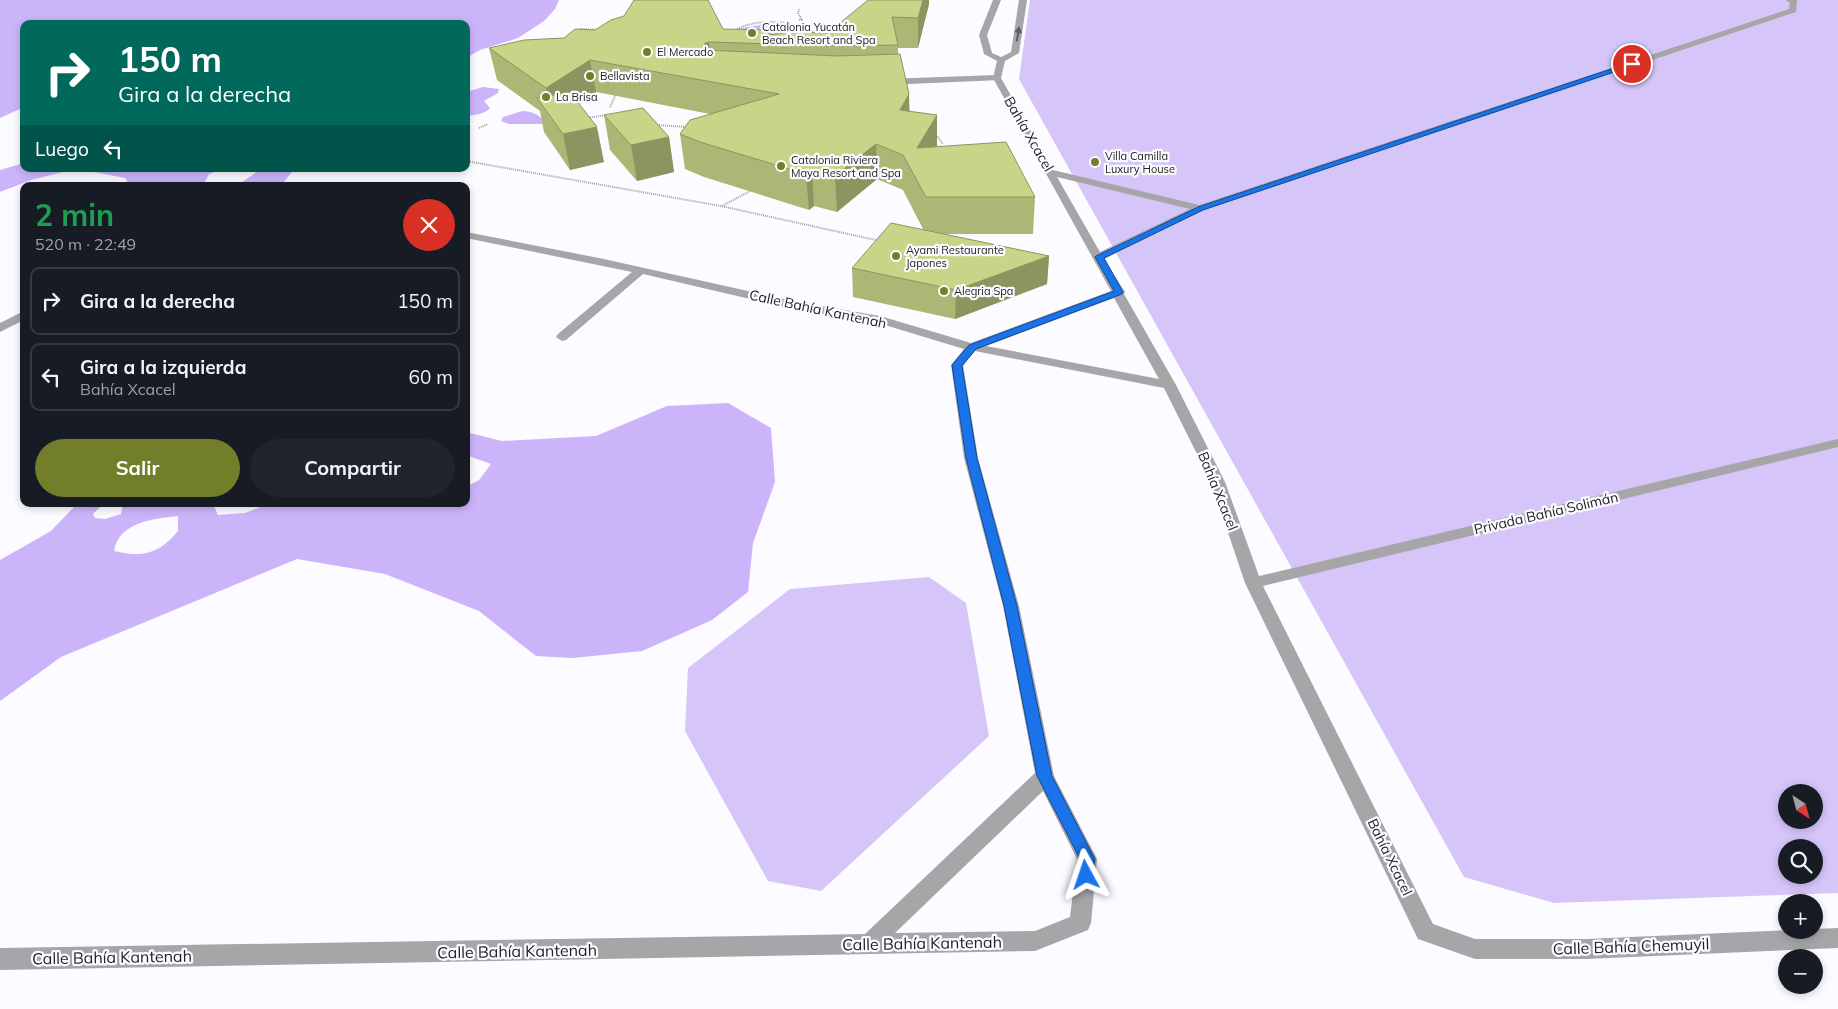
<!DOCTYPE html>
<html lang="es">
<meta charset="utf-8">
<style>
:root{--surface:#171b24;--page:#20242c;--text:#f1f3f6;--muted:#9ea1a6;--line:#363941;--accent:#737e2a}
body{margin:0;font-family:Mulish,sans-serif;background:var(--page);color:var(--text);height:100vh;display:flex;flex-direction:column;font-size:19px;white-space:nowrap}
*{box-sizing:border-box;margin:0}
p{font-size:16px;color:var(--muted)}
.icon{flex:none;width:28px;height:28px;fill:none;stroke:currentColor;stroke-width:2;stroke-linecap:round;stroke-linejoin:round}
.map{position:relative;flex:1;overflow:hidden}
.drawer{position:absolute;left:20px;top:182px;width:450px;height:325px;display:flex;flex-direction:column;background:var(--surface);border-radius:10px;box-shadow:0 2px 8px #0003}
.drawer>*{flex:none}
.top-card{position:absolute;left:20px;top:20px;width:450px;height:152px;border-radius:10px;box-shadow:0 2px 8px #0003;background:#00695c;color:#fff;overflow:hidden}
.needle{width:32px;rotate:144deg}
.buttons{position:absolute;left:1778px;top:784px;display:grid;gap:10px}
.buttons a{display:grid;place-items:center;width:45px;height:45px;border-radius:50%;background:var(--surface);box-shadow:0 2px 8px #0003;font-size:25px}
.pin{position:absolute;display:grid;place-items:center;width:42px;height:42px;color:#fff;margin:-21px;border:2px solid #fff;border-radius:50%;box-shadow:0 1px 5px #0007}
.me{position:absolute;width:55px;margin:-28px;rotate:355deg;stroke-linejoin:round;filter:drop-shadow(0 0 4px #0008)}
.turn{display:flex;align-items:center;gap:18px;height:105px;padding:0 15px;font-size:22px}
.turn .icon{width:65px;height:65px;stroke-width:2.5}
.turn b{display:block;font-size:35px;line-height:42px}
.then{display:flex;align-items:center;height:48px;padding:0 15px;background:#0003;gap:10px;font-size:19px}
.round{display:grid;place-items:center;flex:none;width:52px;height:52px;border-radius:26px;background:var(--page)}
.summary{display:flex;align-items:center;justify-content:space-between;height:85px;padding:0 15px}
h1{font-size:30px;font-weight:700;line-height:38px;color:#1e9e55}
.cta{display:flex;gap:10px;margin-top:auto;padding:10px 15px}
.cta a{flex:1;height:58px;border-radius:30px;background:var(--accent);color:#fff;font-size:20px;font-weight:700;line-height:58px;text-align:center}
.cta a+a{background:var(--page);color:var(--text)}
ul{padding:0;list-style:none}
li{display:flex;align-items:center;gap:15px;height:68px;margin:0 10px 8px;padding:0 5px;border:2px solid var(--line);border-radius:10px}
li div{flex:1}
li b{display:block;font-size:19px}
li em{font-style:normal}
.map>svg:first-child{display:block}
</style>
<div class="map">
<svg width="1838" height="1009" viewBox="0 0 1838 1009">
<rect width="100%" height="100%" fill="#fcfbff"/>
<g fill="#d6c5f9" fill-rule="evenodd">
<path d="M1030 0H1838V893L1554 903 1464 877 1019 79ZM1786 792H1814V820H1786ZM1786 848H1814V875H1786Z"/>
<path d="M929 577 966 603 989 736 821 891 768 881 685 731 688 668 790 589Z"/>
</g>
<g fill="#ccb4fb" fill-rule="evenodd">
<path d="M0 0H559L555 9 544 21 518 38 480 50 466 58V24H24V107L0 118Z"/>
<path d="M772 23 781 24 788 29 786 33H798L733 39 737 29Z"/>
<path d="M483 87 499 89 498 93 484 101 490 108C485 114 474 116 466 115V92Z"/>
<path d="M522 111C532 111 541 115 546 124H509L501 121 503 117Z"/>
<path d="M24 163V169H75L31 180 0 192V170Z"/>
<path d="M78 169H223L209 174 205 182 218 186H130L125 178Z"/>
<path d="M261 169H294L281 186H225L238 185Z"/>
<path d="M728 403 771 428 775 482 753 543 748 592 712 620 642 651 573 658 536 656 479 611 385 574 297 559 61 657 0 701V560L51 531 77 504H108L101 506 93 514 95 518 105 519 121 514 123 504H213L218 515 245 513 269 504H466V487L479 480 491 464 466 455V432L502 441 596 436 667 406ZM178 516V531C159 554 143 558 114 551 119 522 153 519 178 516Z"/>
</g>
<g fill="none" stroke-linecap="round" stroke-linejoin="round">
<g stroke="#a3a2a5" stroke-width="2" stroke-dasharray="1 1" stroke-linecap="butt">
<path d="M799 9 798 13 802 20H799"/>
<path d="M580 29 600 30"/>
<path d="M734 31C749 21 771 21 788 23L794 30 809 34"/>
<path d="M808 33 838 26"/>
<path d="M610 107 616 94"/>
<path d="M586 118 607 115"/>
<path d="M655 125 688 127"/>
<path d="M479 128 488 124"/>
<path d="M935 133 943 144"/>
<path d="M466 161 721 206 880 241"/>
<path d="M722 206 752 190"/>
</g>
<path fill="#a6a5a8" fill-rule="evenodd" d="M997 75 1000 76V80L886 85 882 82 886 79Z"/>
<g fill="#a6a5a8" fill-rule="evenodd">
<path d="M993 0H1001L987 35 992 53 1001 57 1011 52 1019 0H1027L1019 53 1005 61 1001 78 1053 170 1199 205 1789 9 1790 3 1786 0H1797L1796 12 1204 210 1104 259 1125 292 1124 294 1176 385 1225 482 1259 576 1838 439V447L1263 586 1433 924 1475 939H1586L1838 928V948L1586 959H1475L1418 939 1245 583 1211 482 1164 388 975 351 963 365 978 458 1019 606 1054 776 1097 859 1091 923 1088 930 1035 951 0 970V948L865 934 1035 773 1003 606 964 458 951 365 964 349 878 323 793 309 643 274 566 340 562 341 556 337 558 334 632 272 466 238V232L599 258 793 301 880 316 971 343 1111 291 993 78 997 61 984 54 979 35ZM1057 177 1190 209 1100 252ZM1114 298 1159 379 986 346ZM1043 791 1077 859 1070 917 1035 931 895 933Z"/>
<path d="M24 311V320L0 332V323Z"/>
</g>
</g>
<g fill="#acb775">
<path d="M868 0H929V4L918 48H898V54L909 94V112L937 115V147L1035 197 1033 234H944L1049 256 1047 284 955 319 853 297 852 268 923 229 903 190 877 179 837 212 814 206 809 210 704 177 685 169 680 134 710 114 596 92 579 104 604 162 570 170 544 132 540 111 497 80 489 48 564 38 595 30 723 29 769 35 828 33Z"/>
<path d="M604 115 669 137 674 172 637 181 610 150Z"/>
</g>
<g fill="#8c955f">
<path d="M923 0H929V4L918 48V18Z"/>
<path d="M709 42 713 73 704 48 705 43Z"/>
<path d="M590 60 596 92 553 121 546 88Z"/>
<path d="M909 94 910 128 900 110Z"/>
<path d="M937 115V150L917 148Z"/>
<path d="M597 127 604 162 570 170 563 134Z"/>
<path d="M669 137 674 172 637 181 631 145Z"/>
<path d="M876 144 877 179 837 212 835 176Z"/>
<path d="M812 169 814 206 809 210 806 174Z"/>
<path d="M1049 256 1047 284 955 319 956 290Z"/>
</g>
<g fill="#c8d588" stroke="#8c955f">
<path d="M634 0H708L723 29 769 30V35L791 32 828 33 868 0H923L918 18 892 17 898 45 838 46 709 42 705 43 704 48 706 50 837 56 900 54 909 94 900 110 937 115 917 148 1006 142 1035 197H926L903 155 876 144 835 176 812 169 806 174 700 142 680 134 690 120 779 94 590 60 546 88 489 48 524 40 564 38 575 29 595 30 611 20 624 16Z"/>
<path d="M570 92 597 127 563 134 537 98Z"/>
<path d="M643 108 669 137 631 145 604 115Z"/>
<path d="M891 223 1049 256 956 290 852 268Z"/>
</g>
<defs><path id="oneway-solid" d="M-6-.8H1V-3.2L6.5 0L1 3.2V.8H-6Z" transform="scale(1.25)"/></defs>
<use fill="#5e5d5f" href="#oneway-solid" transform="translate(1018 34) rotate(-81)"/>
<path fill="#1a73e8" stroke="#114b97" d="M1632 62 1635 65 1203 210 1104 258 1123 292 1122 294 976 349 962 366 977 458 1017 606 1052 776 1095 859 1091 880 1086 882 1080 880 1078 875 1080 859 1037 776 1004 606 966 458 952 365 969 345 1114 291 1095 257 1096 256 1198 207Z"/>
<g fill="#737e2a" stroke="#fcfbff" stroke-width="2">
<circle cx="752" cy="33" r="5"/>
<circle cx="647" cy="52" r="5"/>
<circle cx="590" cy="76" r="5"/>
<circle cx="546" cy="97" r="5"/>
<circle cx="1095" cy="162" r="5"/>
<circle cx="781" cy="166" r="5"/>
<circle cx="896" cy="256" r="5"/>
<circle cx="944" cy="291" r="5"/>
</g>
<g text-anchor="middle" stroke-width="4.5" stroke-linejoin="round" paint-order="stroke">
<g font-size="11" fill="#232224" stroke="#fcfbff" text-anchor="start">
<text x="762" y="31">Catalonia Yucatán<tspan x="762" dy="13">Beach Resort and Spa</tspan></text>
<text x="657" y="56">El Mercado</text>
<text x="600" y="80">Bellavista</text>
<text x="556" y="101">La Brisa</text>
<text x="1105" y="160">Villa Camilla<tspan x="1105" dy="13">Luxury House</tspan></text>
<text x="791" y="164">Catalonia Riviera<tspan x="791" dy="13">Maya Resort and Spa</tspan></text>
<text x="906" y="254">Ayami Restaurante<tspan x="906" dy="13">Japones</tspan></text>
<text x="954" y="295">Alegria Spa</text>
</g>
<g font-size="14" fill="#232224" stroke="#fcfbff">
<text transform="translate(1029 134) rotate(60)" y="5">Bahía Xcacel</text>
<text transform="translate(818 309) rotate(12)" y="5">Calle Bahía Kantenah</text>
<text transform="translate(1218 491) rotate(68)" y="5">Bahía Xcacel</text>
<text transform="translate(1546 513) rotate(-13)" y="5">Privada Bahía Solimán</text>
<text transform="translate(1390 857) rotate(64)" y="5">Bahía Xcacel</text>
</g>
<g font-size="16" fill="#232224" stroke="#fcfbff">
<text transform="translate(922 943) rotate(-1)" y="6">Calle Bahía Kantenah</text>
<text transform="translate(1631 946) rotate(-2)" y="6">Calle Bahía Chemuyil</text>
<text transform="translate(517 951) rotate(-1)" y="6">Calle Bahía Kantenah</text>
<text transform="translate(112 957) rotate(-1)" y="6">Calle Bahía Kantenah</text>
</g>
</g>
</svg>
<div class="buttons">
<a><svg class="needle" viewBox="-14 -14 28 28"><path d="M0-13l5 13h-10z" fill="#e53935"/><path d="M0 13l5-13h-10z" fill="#9ea1a6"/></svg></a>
<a><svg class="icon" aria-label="search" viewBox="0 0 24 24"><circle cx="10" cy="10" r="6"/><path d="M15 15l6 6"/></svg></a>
<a>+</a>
<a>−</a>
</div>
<div class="pin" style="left:1632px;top:64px;background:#d93025"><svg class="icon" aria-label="arrive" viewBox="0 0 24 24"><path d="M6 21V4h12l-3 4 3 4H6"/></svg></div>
<svg class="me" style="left:1086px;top:875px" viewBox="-20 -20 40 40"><path d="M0-17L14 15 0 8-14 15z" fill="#1a73e8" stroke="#fff" stroke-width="4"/></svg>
<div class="top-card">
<div class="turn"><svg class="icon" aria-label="right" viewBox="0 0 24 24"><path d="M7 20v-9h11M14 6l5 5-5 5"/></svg><div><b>150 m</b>Gira a la derecha</div></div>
<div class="then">Luego<svg class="icon" aria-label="left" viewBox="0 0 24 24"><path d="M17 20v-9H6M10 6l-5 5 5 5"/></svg></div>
</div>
<section class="drawer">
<div class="summary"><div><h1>2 min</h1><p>520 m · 22:49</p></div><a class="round" style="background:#d93025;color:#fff"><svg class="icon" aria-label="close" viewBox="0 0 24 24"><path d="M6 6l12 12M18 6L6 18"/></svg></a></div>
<ul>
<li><svg class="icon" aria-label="right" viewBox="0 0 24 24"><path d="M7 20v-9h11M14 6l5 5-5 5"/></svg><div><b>Gira a la derecha</b></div><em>150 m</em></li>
<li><svg class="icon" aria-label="left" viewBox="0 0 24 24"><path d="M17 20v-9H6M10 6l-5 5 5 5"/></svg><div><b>Gira a la izquierda</b><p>Bahía Xcacel</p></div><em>60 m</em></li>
</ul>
<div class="cta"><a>Salir</a><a>Compartir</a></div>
</section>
</div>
